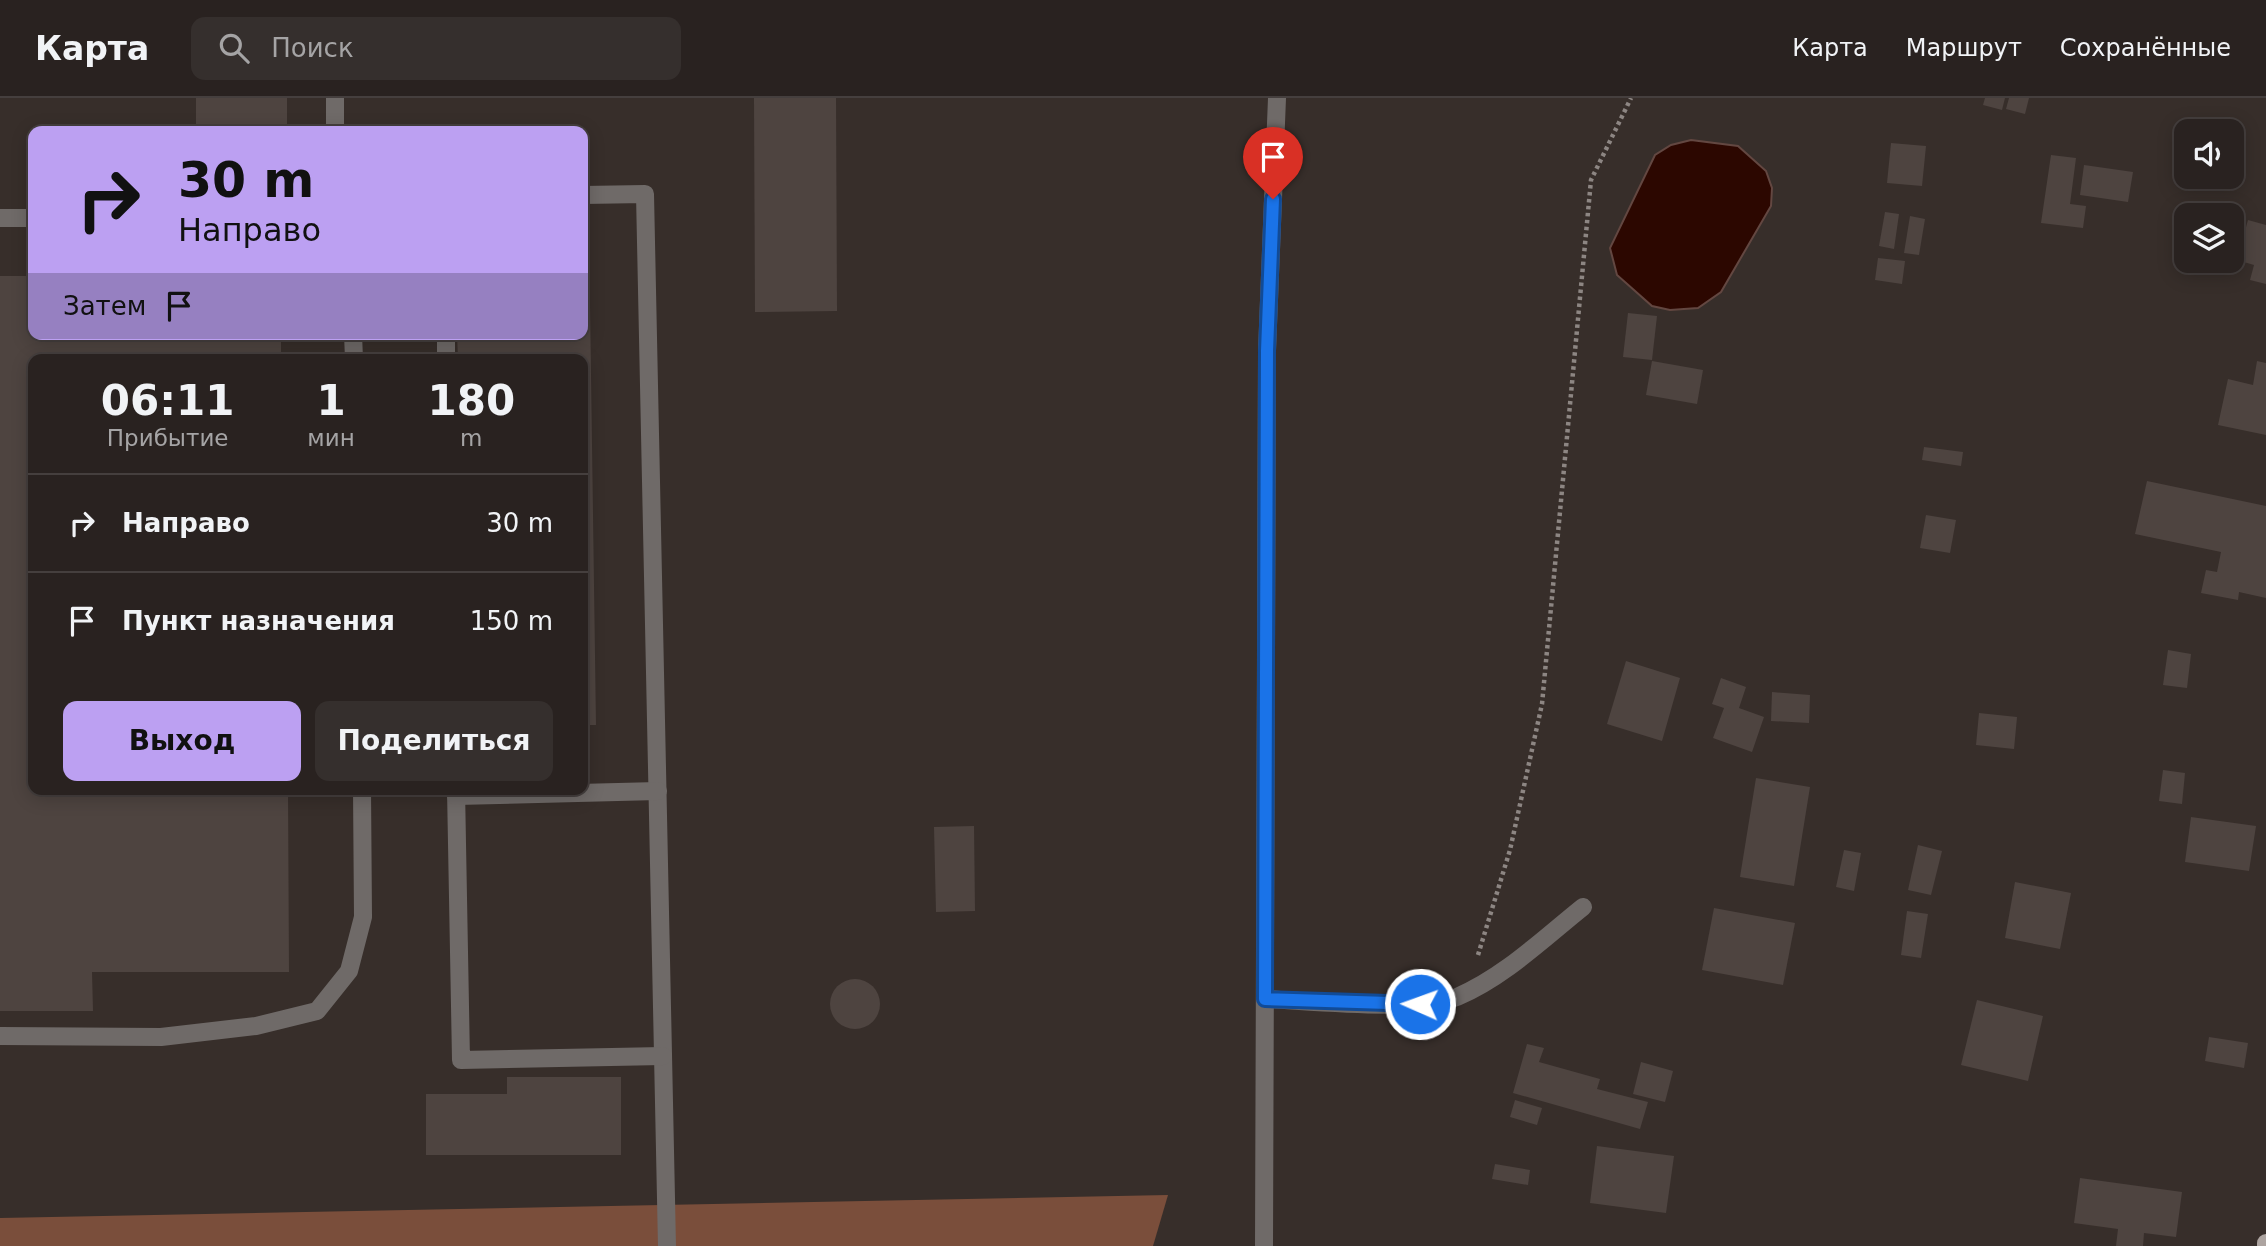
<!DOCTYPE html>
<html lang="ru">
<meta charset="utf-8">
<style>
:root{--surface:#292220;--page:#352f2d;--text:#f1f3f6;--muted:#a5a4a5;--line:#453f3e;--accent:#bca0f2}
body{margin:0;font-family:"DejaVu Sans",sans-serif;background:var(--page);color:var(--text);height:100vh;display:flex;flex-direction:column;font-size:26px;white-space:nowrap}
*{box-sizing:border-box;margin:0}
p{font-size:23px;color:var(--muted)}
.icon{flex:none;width:38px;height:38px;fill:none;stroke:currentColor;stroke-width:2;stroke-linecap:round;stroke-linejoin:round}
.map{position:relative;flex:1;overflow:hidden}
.drawer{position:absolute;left:28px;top:256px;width:560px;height:441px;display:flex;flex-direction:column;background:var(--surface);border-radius:14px;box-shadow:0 4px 18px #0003,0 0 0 2px var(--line)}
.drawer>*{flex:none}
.banner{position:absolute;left:28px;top:28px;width:560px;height:214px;border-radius:14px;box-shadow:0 4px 18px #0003,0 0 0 2px var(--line);background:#bca0f2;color:#111;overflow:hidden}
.buttons{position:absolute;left:2174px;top:21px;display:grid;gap:14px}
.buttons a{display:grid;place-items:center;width:70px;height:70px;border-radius:14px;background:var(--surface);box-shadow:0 4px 18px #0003,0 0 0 2px var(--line);font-size:35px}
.pin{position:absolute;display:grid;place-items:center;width:60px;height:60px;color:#fff;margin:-72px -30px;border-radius:50% 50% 50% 0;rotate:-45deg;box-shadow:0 0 7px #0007}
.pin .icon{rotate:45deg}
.me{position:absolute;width:77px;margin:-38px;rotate:272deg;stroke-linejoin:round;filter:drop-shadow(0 0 5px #0008)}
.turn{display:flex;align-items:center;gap:24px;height:147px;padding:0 35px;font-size:32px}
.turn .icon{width:91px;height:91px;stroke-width:2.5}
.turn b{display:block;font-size:49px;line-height:60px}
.then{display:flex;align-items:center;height:66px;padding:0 35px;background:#0003;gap:14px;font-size:26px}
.eta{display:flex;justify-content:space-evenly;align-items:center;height:119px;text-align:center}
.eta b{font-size:42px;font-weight:600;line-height:49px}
.button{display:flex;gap:14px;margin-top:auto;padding:14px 35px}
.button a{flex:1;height:80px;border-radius:14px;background:var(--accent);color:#111;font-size:28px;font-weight:600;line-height:80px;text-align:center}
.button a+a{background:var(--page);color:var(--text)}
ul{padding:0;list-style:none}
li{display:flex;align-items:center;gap:21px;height:98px;padding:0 35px;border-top:2px solid var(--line)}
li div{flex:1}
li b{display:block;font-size:26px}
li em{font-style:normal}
header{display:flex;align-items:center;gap:42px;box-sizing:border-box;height:98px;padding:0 35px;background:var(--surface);border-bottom:2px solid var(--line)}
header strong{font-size:33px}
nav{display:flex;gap:38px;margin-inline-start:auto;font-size:24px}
.search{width:490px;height:63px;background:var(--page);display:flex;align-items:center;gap:18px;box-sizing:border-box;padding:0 24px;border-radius:14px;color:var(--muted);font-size:26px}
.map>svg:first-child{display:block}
</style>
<header>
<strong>Карта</strong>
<div class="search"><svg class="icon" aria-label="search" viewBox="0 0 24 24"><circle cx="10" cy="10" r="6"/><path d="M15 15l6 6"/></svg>Поиск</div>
<nav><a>Карта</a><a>Маршрут</a><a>Сохранённые</a></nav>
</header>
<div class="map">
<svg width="2266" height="1148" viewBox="0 0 2266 1148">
<rect width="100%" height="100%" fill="#372e2a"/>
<path fill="#7a4e3b" d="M1168 1097 1153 1148H0V1120Z"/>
<path fill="#2c0700" stroke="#634741" stroke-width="2" d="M1691 42 1738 48 1766 73 1772 90 1771 108 1721 194 1698 210 1670 212 1652 208 1617 177 1610 150 1655 57 1671 47Z"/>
<g fill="#4e4440">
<rect x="196" y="0" width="91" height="33"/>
<path d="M754 0H836L837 213 755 214Z"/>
<path d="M1985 0H2005L2002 12 1983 7Z"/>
<path d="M2009 0H2029L2025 16 2006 11Z"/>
<path d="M1891 45 1926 48 1922 88 1887 85Z"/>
<path d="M2051 57 2076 60 2070 106 2086 108 2083 130 2041 125Z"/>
<path d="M2084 67 2133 74 2128 104 2080 97Z"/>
<path d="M1885 114 1899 116 1894 151 1879 148Z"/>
<path d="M1910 118 1925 121 1919 157 1904 155Z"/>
<path d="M2248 122 2266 127V186L2250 182 2254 167 2237 162Z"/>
<path d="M583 135H589L596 627H583V261H458L457 236H583Z"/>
<path d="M1878 160 1905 163 1902 186 1875 182Z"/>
<path d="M0 178H33V236H281V261H33V691H288L289 874H92L93 913H0Z"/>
<path d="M1628 215 1657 218 1652 262 1623 259Z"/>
<path d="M1652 263 1703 272 1697 306 1646 297Z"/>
<path d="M2257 263 2266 265V337L2218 327 2228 281 2253 287Z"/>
<path d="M1924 349 1963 354 1961 368 1922 362Z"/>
<path d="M2147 383 2266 408V500L2239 494 2238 502 2201 495 2206 472 2217 474 2221 454 2135 436Z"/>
<path d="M1926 417 1956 422 1950 455 1920 450Z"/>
<path d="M2168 552 2191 556 2187 590 2163 587Z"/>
<path d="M1626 563 1680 580 1662 643 1607 626Z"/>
<path d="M1721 580 1746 589 1739 610 1764 619 1752 654 1713 640 1724 610 1712 606Z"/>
<path d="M1772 594 1810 597 1809 625 1771 623Z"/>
<path d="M1979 615 2017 619 2014 651 1976 647Z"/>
<path d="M2163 672 2185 675 2182 706 2159 703Z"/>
<path d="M1756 680 1810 689 1794 788 1740 779Z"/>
<path d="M2191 719 2256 728 2249 773 2185 764Z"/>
<path d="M974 728 975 813 936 814 934 729Z"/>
<path d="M1918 747 1942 753 1931 797 1908 792Z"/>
<path d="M1844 752 1861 755 1854 793 1836 789Z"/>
<path d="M2015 784 2071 795 2060 851 2005 840Z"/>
<path d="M1714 810 1795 825 1783 887 1702 872Z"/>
<path d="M1907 813 1928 816 1921 860 1901 857Z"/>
<circle cx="855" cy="906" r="25"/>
<path d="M1977 902 2043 918 2028 983 1961 967Z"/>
<path d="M2209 939 2248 945 2244 970 2205 963Z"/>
<path d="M1527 946 1544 950 1539 964 1600 981 1597 991 1648 1004 1640 1031 1513 995Z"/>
<path d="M1641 964 1673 973 1665 1004 1633 996Z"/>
<path d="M507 979H621V1057H426V996H507Z"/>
<path d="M1515 1002 1542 1010 1537 1027 1510 1019Z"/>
<path d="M1597 1048 1674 1058 1666 1115 1590 1105Z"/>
<path d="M1495 1066 1530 1072 1528 1087 1492 1081Z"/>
<path d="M2080 1080 2182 1094 2176 1139 2144 1135 2143 1148H2116L2118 1131 2074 1125Z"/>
</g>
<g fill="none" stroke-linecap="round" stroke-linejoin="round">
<path stroke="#8d8683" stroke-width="4.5" stroke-dasharray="3.5 3.5" stroke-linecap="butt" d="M1478 857 1510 752 1542 606 1591 82 1631 0"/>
<g stroke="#6f6a68" stroke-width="18">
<path d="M335 33V0"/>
<path d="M583 97 645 96 667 1148"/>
<path d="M0 120H33"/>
<path d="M353 236 354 261"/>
<path d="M446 236V261"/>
<path d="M456 691 461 962 663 958"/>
<path d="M456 698 658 693"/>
<path d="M1265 901C1310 903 1419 914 1457 899 1504 879 1543 841 1583 809"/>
<path d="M0 938 161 939 256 928 317 913 349 873 363 819 362 691"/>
<path d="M1264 1148 1267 253 1277 0"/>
</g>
<path stroke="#ada4a0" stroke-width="18" d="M2266 1148V1145"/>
</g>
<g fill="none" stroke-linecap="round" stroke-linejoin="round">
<g stroke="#114b97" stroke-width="18">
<path id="route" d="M1273 101 1267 253 1265 901 1420 906"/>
</g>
<use href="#route" stroke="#1a73e8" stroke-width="12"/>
</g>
</svg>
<div class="buttons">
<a><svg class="icon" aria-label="sound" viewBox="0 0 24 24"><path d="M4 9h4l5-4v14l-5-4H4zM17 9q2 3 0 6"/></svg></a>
<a><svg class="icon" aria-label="layers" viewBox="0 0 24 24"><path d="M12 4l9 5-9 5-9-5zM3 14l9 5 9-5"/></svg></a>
</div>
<div class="pin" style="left:1273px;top:101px;background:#d93025"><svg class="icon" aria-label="arrive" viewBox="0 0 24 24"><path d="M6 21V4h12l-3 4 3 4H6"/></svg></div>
<svg class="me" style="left:1420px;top:906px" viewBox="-20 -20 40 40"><circle r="17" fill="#1a73e8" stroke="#fff" stroke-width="3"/><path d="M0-11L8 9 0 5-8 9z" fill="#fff"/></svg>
<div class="banner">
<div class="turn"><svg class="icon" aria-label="right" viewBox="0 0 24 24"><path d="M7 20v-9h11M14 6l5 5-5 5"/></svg><div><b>30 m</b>Направо</div></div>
<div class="then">Затем<svg class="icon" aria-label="arrive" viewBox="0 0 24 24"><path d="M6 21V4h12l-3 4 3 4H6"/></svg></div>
</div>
<section class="drawer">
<div class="eta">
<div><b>06:11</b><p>Прибытие</p></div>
<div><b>1</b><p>мин</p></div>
<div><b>180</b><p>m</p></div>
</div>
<ul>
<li><svg class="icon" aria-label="right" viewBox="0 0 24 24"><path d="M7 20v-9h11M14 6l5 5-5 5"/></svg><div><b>Направо</b></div><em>30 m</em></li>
<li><svg class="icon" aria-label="arrive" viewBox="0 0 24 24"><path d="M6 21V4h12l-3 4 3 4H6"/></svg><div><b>Пункт назначения</b></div><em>150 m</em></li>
</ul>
<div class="button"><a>Выход</a><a>Поделиться</a></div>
</section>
</div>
